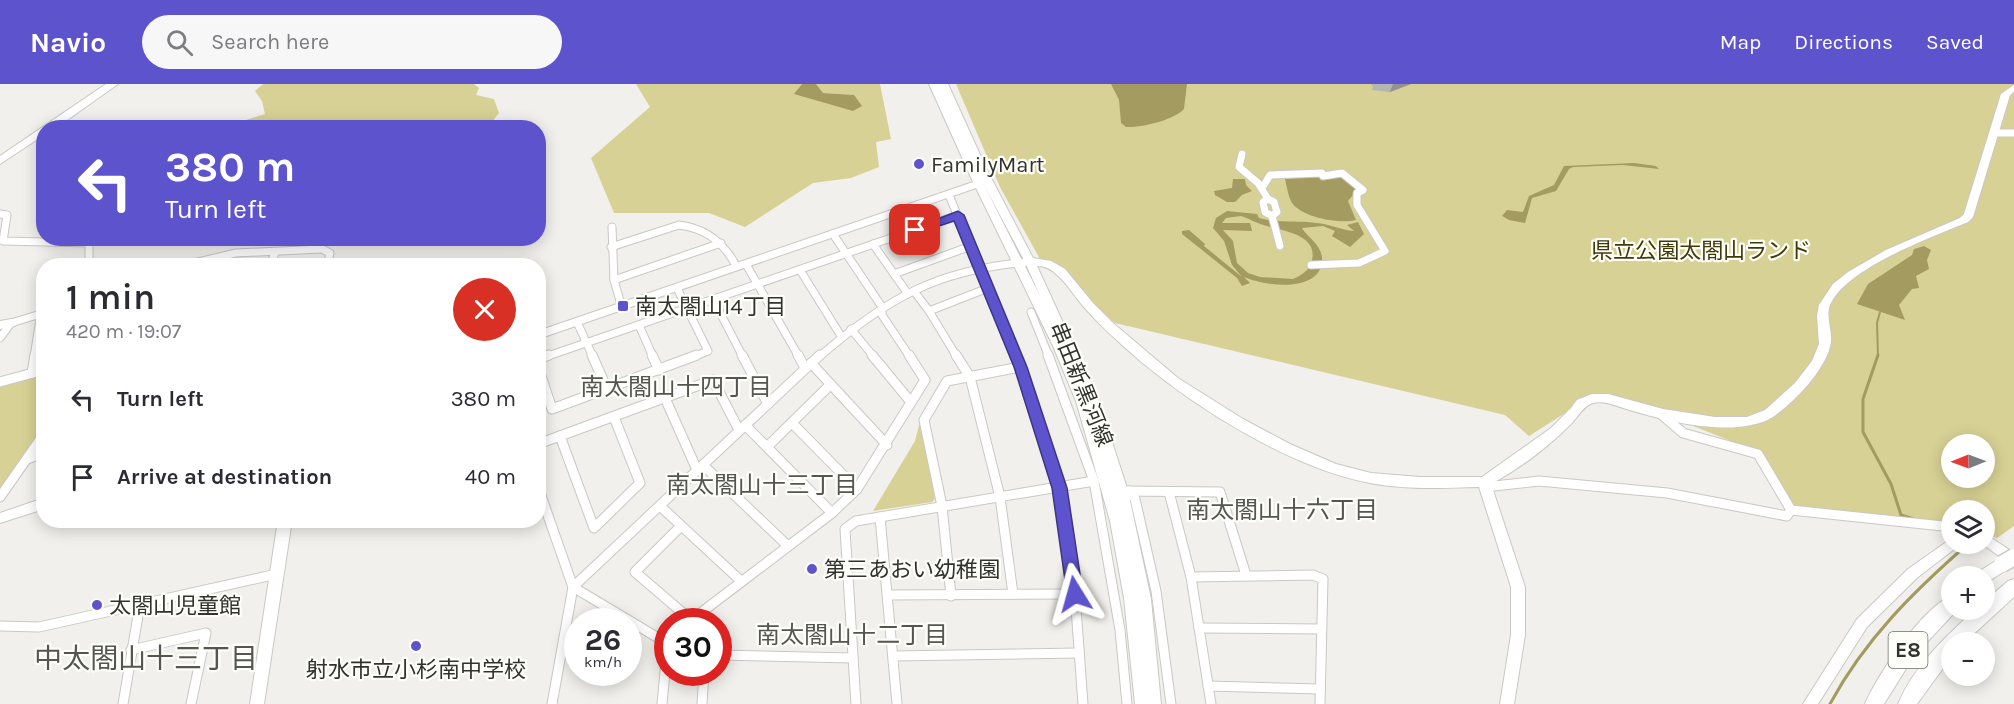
<!DOCTYPE html>
<meta charset="utf-8">
<style>
:root{--surface:#fff;--page:#f7f7f7;--text:#2b2b33;--muted:#7c7c81;--accent:#5d53cc}
body{margin:0;font-family:Karla,"Noto Sans JP",sans-serif;background:var(--page);color:var(--text);height:100vh;display:flex;flex-direction:column;font-size:22px;white-space:nowrap}
*{box-sizing:border-box;margin:0}
p{font-size:20px;color:var(--muted)}
.icon{flex:none;width:33px;height:33px;fill:none;stroke:currentColor;stroke-width:2;stroke-linecap:round;stroke-linejoin:round}
.map{position:relative;flex:1;overflow:hidden}
.sheet{position:absolute;left:36px;top:174px;width:510px;height:270px;display:flex;flex-direction:column;background:var(--surface);border-radius:24px;box-shadow:0 3px 15px #0003}
.sheet>*{flex:none}
.banner{position:absolute;left:36px;top:36px;width:510px;height:126px;border-radius:24px;box-shadow:0 3px 15px #0003;background:#5d53cc;color:#fff;overflow:hidden}
.needle{width:39px;rotate:269deg}
.fabs{position:absolute;left:1941px;top:350px;display:grid;gap:12px}
.fabs a{display:grid;place-items:center;width:54px;height:54px;border-radius:50%;background:var(--surface);box-shadow:0 3px 15px #0003;font-size:30px}
.speed{position:absolute;left:564px;top:524px;display:flex;gap:12px;font-size:30px;font-weight:700;text-align:center}
.speed>*{display:grid;place-content:center;width:78px;height:78px;border-radius:50%;background:var(--surface);box-shadow:0 3px 15px #0003;line-height:1}
.speed small{font-size:15px;font-weight:400}
.speed .limit{border:9px solid #d22;background:#fff;color:#111}
.pin{position:absolute;display:grid;place-items:center;width:51px;height:51px;color:#fff;margin:-26px;border-radius:12px;box-shadow:0 3px 9px #0006}
.me{position:absolute;width:66px;margin:-33px;rotate:352deg;stroke-linejoin:round;filter:drop-shadow(0 0 4px #0008)}
.turn{display:flex;align-items:center;gap:21px;height:126px;padding:0 30px;font-size:27px}
.turn .icon{width:78px;height:78px;stroke-width:2.5}
.turn b{display:block;font-size:42px;line-height:51px}
.round{display:grid;place-items:center;flex:none;width:63px;height:63px;border-radius:32px;background:var(--page)}
.head{display:flex;align-items:center;justify-content:space-between;height:102px;padding:0 30px}
h1{font-size:36px;font-weight:600;line-height:45px}
ul{padding:0;list-style:none}
li{display:flex;align-items:center;gap:18px;height:78px;padding:0 30px}
li div{flex:1}
li b{display:block;font-size:22px}
li em{font-style:normal}
header{display:flex;align-items:center;gap:36px;box-sizing:border-box;height:84px;padding:0 30px;background:var(--accent);color:#fff}
header strong{font-size:28px}
nav{display:flex;gap:33px;margin-inline-start:auto;font-size:21px}
.search{width:420px;height:54px;background:var(--page);display:flex;align-items:center;gap:15px;box-sizing:border-box;padding:0 21px;border-radius:33px;color:var(--muted);font-size:22px}
.map>svg:first-child{display:block}
</style>
<header>
<strong>Navio</strong>
<div class="search"><svg class="icon" aria-label="search" viewBox="0 0 24 24"><circle cx="10" cy="10" r="6"/><path d="M15 15l6 6"/></svg>Search here</div>
<nav><a>Map</a><a>Directions</a><a>Saved</a></nav>
</header>
<div class="map">
<svg width="2014" height="620" viewBox="0 0 2014 620">
<rect width="100%" height="100%" fill="#f1f0ec"/>
<g fill="#d8d195" fill-rule="evenodd">
<path d="M263 0H474L479 4 476 11 494 15 499 29 491 39 496 43H224L265 30 262 17 255 7Z"/>
<path d="M636 0H802L795 10 854 11 823 9 816 0H880L891 55 876 58 879 83 851 94 813 99 745 143 709 129H614L591 74 650 23Z"/>
<path d="M956 0H2014V442L1997 454 1985 450 1984 426H1952L1951 440 1791 421 1761 369 1673 334 1664 327 1600 310 1581 319 1529 352 1505 331 1115 239C1107 232 1097 225 1090 216 1076 200 1065 175 1040 175L1000 103ZM1952 360H1984V393H1952Z"/>
<path d="M43 290V342L0 405V301Z"/>
<path d="M920 337 935 415 932 418 873 427 915 357Z"/>
</g>
<g fill="#a39b60" fill-rule="evenodd">
<path d="M802 0H816L823 9 854 11 862 22 853 27 794 10Z"/>
<path d="M1111 0H1187L1184 25C1174 36 1141 44 1126 43L1121 39 1119 16Z"/>
<path d="M1634 79 1656 82 1659 85 1623 81 1573 83 1569 85 1556 107 1532 114 1525 139 1509 136 1502 132 1507 126 1523 128 1529 112 1554 101 1564 82Z"/>
<path d="M1320 92 1323 95 1343 93 1358 105 1348 117 1356 136C1340 140 1303 134 1292 119 1288 112 1287 103 1285 95Z"/>
<path d="M1233 95H1245L1246 101 1252 107 1242 111 1235 118H1227L1215 111 1214 107 1232 104Z"/>
<path d="M1227 127 1257 130 1259 134C1281 140 1296 136 1316 139 1330 140 1341 146 1354 147L1347 141 1358 138 1364 150 1350 163 1332 152 1335 147 1323 142 1302 144C1307 153 1321 160 1322 174 1323 210 1264 202 1244 193L1250 199 1242 202 1237 194 1182 150V147L1189 146 1205 160 1204 162 1242 193 1232 181 1224 157 1213 144 1216 134ZM1241 132C1250 135 1258 140 1267 142 1283 147 1318 151 1312 176 1311 185 1301 192 1293 195L1260 193 1248 189 1237 179 1233 157 1223 146 1252 147 1250 139H1222L1226 134Z"/>
<path d="M1924 162 1931 166 1927 176 1929 185 1916 192 1919 204 1912 205 1899 221 1905 236 1857 220 1868 200 1912 171 1914 165Z"/>
</g>
<g fill="none" stroke-linecap="round" stroke-linejoin="round">
<path stroke="#a39b60" stroke-width="2" d="M1878 273 1877 239 1880 228"/>
<g stroke="#a39b60" stroke-width="3">
<path d="M1878 271 1863 315V348L1891 400 1901 431 1914 435"/>
<path d="M1830 620C1865 555 1914 507 1969 459"/>
</g>
<g stroke="#c9c8c4" stroke-width="9">
<g id="street-far1">
<path d="M1994 49H2014"/>
<path d="M1242 70 1239 83 1258 99 1268 115 1274 118 1277 128 1272 132 1280 162"/>
<path d="M1264 101 1270 91 1322 89 1323 92 1342 89 1363 106 1357 109V121L1385 167 1359 179 1311 181"/>
<path d="M949 111 1016 273"/>
<path d="M1268 115 1263 118 1265 128 1272 132"/>
<path d="M0 130 7 131 3 157 89 159V182"/>
<path d="M612 143 614 196 620 217"/>
<path d="M833 150 882 223V231L910 273"/>
<path d="M873 160 908 210"/>
<path d="M611 163 679 141C704 144 721 156 734 178"/>
<path d="M746 180 799 273"/>
<path d="M181 182 236 169 322 165 330 169 327 182"/>
<path d="M270 182 275 169"/>
<path d="M800 186 841 252"/>
<path d="M894 190 971 162"/>
<path d="M614 196 721 159"/>
<path d="M677 204 708 267 693 273"/>
<path d="M914 207 929 227"/>
<path d="M713 215 743 273"/>
<path d="M1031 228 1049 273"/>
<path d="M577 238 593 273"/>
<path d="M639 241 653 273"/>
<path d="M851 245 874 273"/>
<path d="M0 254 11 239 44 229"/>
<path d="M34 273 41 229"/>
<path d="M545 273 958 131"/>
<path d="M819 273C887 214 938 185 1030 178"/>
<path d="M957 273 929 227 988 204"/>
</g>
</g>
<g stroke="#c9c8c4" stroke-width="11">
<g id="street">
<path d="M592 271 607 305"/>
<path d="M652 271 659 286"/>
<path d="M742 271 768 320"/>
<path d="M798 271 805 284"/>
<path d="M872 271 910 317"/>
<path d="M956 271 970 293 1000 413 1013 510"/>
<path d="M1015 271 1020 283"/>
<path d="M1048 271 1094 397 1120 546 1127 620"/>
<path d="M538 275 549 271"/>
<path d="M811 279 887 361"/>
<path d="M538 283 552 325 697 271"/>
<path d="M32 289 35 271"/>
<path d="M0 298 44 286"/>
<path d="M665 314 697 386"/>
<path d="M1661 330 1683 349 1758 370 1791 426"/>
<path d="M792 339 857 405"/>
<path d="M745 341 832 429"/>
<path d="M560 352 594 444 640 399 614 333"/>
<path d="M538 360 713 296 739 346"/>
<path d="M767 363 830 301"/>
<path d="M27 375 44 369"/>
<path d="M703 381 788 462"/>
<path d="M538 403 573 503 552 620"/>
<path d="M1485 403 1539 397 1667 409 1787 432 1791 426 1952 443"/>
<path d="M1125 407 1220 408 1246 491"/>
<path d="M1129 407 1135 415 1156 507 1171 620"/>
<path d="M1169 408 1191 493 1211 620"/>
<path d="M0 413 44 350"/>
<path d="M660 422 741 497"/>
<path d="M880 433 897 620"/>
<path d="M680 443 635 488 691 536"/>
<path d="M1191 493 1313 491 1323 495 1320 620"/>
<path d="M573 503 820 271"/>
<path d="M573 503 665 558"/>
<path d="M888 511 1075 510"/>
<path d="M951 512 942 422 924 336 947 297 1020 283 1059 404 1075 510 1083 620"/>
<path d="M690 537 832 429 857 405 925 296 909 271"/>
<path d="M0 542 39 543 277 490"/>
<path d="M1199 544 1321 545"/>
<path d="M131 566 206 549 191 620"/>
<path d="M718 571 853 574"/>
<path d="M894 572 1079 569"/>
<path d="M1208 602 1320 605"/>
<path d="M123 620 140 520"/>
<path d="M662 620 668 556"/>
<path d="M702 620 704 588"/>
<path d="M856 620 845 445 856 437 1094 397"/>
</g>
</g>
<g stroke="#c9c8c4" stroke-width="2">
<g id="secondary">
<path d="M929 0H948L987 86 1033 174 1051 177 1065 185 1093 219 1113 239 1178 294 1243 335 1290 360 1336 380 1371 389 1420 393H1482L1551 344 1571 324 1577 316 1592 310H1608L1663 325 1715 333H1747L1765 326 1795 299 1812 277 1819 260 1817 232 1819 221 1833 200 1848 188 1886 166 1960 134 1964 130 2001 10 2014 1V8L2010 11 1973 133 1968 138C1930 154 1852 182 1832 217 1824 229 1832 244 1831 257 1829 283 1792 321 1771 334 1735 354 1670 338 1633 327 1620 324 1607 316 1593 319 1583 322 1578 333 1571 340 1548 363 1519 385 1491 400L1525 503V551L1514 620H1500L1511 551V503L1479 403C1443 404 1406 406 1370 399 1292 384 1200 327 1139 276 1120 259 1100 242 1083 222 1074 212 1068 200 1057 191 1051 185 1045 182 1037 182L1098 315 1128 407 1151 515 1161 620H1135L1124 514 1110 437 1076 317 1053 262 976 104 538 255V247L973 98ZM984 101 1025 178 1040 212Z"/>
<path d="M11 235 15 236 17 239 15 242 0 245V237Z"/>
<path d="M44 414V425L0 439V429Z"/>
<path d="M278 436H292L264 620H250Z"/>
<path d="M1984 449 2014 469V483L1981 459H1984Z"/>
<path d="M1952 454V459H1959L1957 463 1918 493 1867 543 1818 620H1803L1857 535 1908 485Z"/>
</g>
</g>
<g stroke="#c9c8c4" stroke-width="2">
<path id="primary" d="M106 0H118L56 44H44V51L0 80V72Z"/>
</g>
<g stroke="#c9c8c4" stroke-width="2">
<g id="highway">
<path d="M2002 473 2008 475 2010 480 2008 485 1984 500V492H1976L1978 488Z"/>
<path d="M2014 495V513L1965 558H1952V572L1917 620H1898C1914 582 1946 552 1976 525H1984V518L2008 497Z"/>
<path d="M1952 512V525H1958L1914 572 1884 620H1865C1877 592 1923 522 1952 512Z"/>
</g>
</g>
<use href="#street-far1" stroke="#fff" stroke-width="7"/>
<use href="#street" stroke="#fff" stroke-width="9"/>
<use href="#secondary" fill="#fff" fill-rule="evenodd"/>
<use href="#primary" fill="#fff" fill-rule="evenodd"/>
<use href="#highway" fill="#fff" fill-rule="evenodd"/>
<g stroke="#c9c8c4" stroke-width="19" stroke-linecap="butt">
<path id="highway-bridge" d="M2002 480 2014 473"/>
</g>
<use href="#highway-bridge" stroke="#fff" stroke-width="16"/>
</g>
<path fill="#b4b4b0" d="M1371 0H1411L1390 8 1372 6 1373 3Z"/>
<path fill="#929290" d="M1393 0H1411L1390 8Z"/>
<path fill="#5d53cc" stroke="#3c3685" stroke-width="1.5" d="M958 127 964 131 1027 283 1067 404 1083 510 1081 515H1070L1067 510 1052 404 1014 283 954 137 915 150 909 146Z"/>
<g fill="#5d53cc" stroke="#fefef9" stroke-width="2">
<circle cx="919" cy="80" r="6"/>
<rect x="617" y="216" width="12" height="12" rx="3"/>
<circle cx="812" cy="485" r="6"/>
<circle cx="97" cy="521" r="6"/>
<circle cx="416" cy="562" r="6"/>
</g>
<g text-anchor="middle" stroke-width="4.5" stroke-linejoin="round" paint-order="stroke">
<rect fill="#fefef9" stroke="#6f6f6c" stroke-width="1.5" x="1888.5" y="548" width="39" height="36" rx="4.5"/>
<g font-size="21" font-weight="bold" fill="#323230">
<text x="1908" y="573">E8</text>
</g>
<g font-size="22" fill="#323230" stroke="#fefef9" text-anchor="start">
<text x="931" y="88">FamilyMart</text>
<text x="635" y="230">南太閤山14丁目</text>
<text x="824" y="493">第三あおい幼稚園</text>
<text x="109" y="529">太閤山児童館</text>
<text x="416" y="593" text-anchor="middle">射水市立小杉南中学校</text>
</g>
<g font-size="22" fill="#403a08" stroke="#fefef9">
<text x="1701" y="174">県立公園太閤山ランド</text>
</g>
<g font-size="22" fill="#323230" stroke="#fefef9">
<text transform="translate(1082 300) rotate(68)" y="8">串田新黒河線</text>
</g>
<g font-size="24" fill="#555551" stroke="#fefef9">
<text x="676" y="311">南太閤山十四丁目</text>
<text x="762" y="409">南太閤山十三丁目</text>
<text x="1282" y="434">南太閤山十六丁目</text>
<text x="852" y="559">南太閤山十二丁目</text>
</g>
<g font-size="28" fill="#555551" stroke="#fefef9">
<text x="146" y="584">中太閤山十三丁目</text>
</g>
</g>
</svg>
<div class="fabs">
<a><svg class="needle" viewBox="-14 -14 28 28"><path d="M0-13l5 13h-10z" fill="#e53935"/><path d="M0 13l5-13h-10z" fill="#7c7c81"/></svg></a>
<a><svg class="icon" aria-label="layers" viewBox="0 0 24 24"><path d="M12 4l9 5-9 5-9-5zM3 14l9 5 9-5"/></svg></a>
<a>+</a>
<a>−</a>
</div>
<div class="speed"><div>26<small>km/h</small></div><div class="limit">30</div></div>
<div class="pin" style="left:915px;top:146px;background:#d93025"><svg class="icon" aria-label="arrive" viewBox="0 0 24 24"><path d="M6 21V4h12l-3 4 3 4H6"/></svg></div>
<svg class="me" style="left:1075px;top:510px" viewBox="-20 -20 40 40"><path d="M0-17L14 15 0 8-14 15z" fill="#5d53cc" stroke="#fff" stroke-width="4"/></svg>
<div class="banner">
<div class="turn"><svg class="icon" aria-label="left" viewBox="0 0 24 24"><path d="M17 20v-9H6M10 6l-5 5 5 5"/></svg><div><b>380 m</b>Turn left</div></div>
</div>
<section class="sheet">
<div class="head"><div><h1>1 min</h1><p>420 m · 19:07</p></div><a class="round" style="background:#d93025;color:#fff"><svg class="icon" aria-label="close" viewBox="0 0 24 24"><path d="M6 6l12 12M18 6L6 18"/></svg></a></div>
<ul>
<li><svg class="icon" aria-label="left" viewBox="0 0 24 24"><path d="M17 20v-9H6M10 6l-5 5 5 5"/></svg><div><b>Turn left</b></div><em>380 m</em></li>
<li><svg class="icon" aria-label="arrive" viewBox="0 0 24 24"><path d="M6 21V4h12l-3 4 3 4H6"/></svg><div><b>Arrive at destination</b></div><em>40 m</em></li>
</ul>
</section>
</div>
